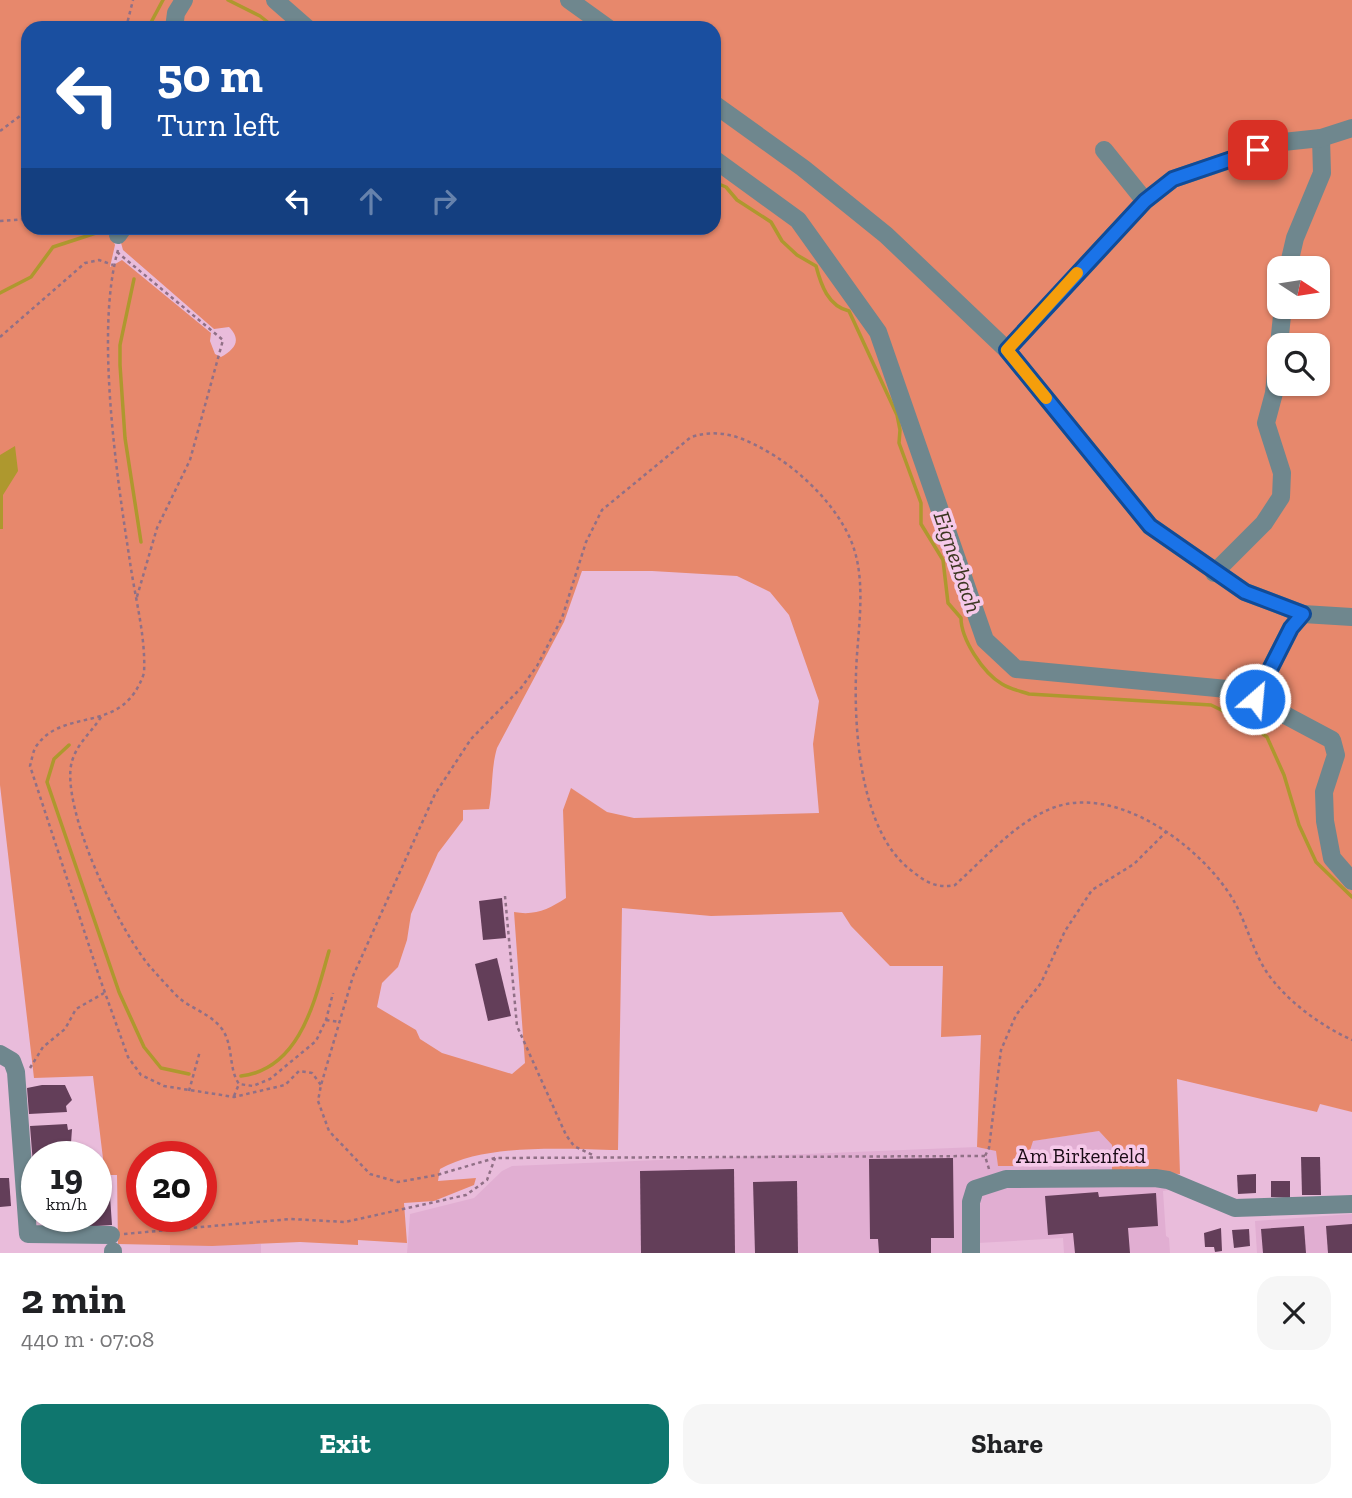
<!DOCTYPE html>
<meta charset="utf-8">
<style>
:root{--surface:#fff;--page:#f6f6f6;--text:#202124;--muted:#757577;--accent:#0f766e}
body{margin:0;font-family:"Zilla Slab",serif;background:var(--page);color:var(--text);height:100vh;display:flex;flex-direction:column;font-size:26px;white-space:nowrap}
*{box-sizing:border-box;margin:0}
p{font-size:23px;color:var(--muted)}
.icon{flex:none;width:38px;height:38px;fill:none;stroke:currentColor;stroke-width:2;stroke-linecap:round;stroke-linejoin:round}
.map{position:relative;height:1253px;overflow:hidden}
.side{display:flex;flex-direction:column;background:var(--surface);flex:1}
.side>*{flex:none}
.guide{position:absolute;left:21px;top:21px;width:700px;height:214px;border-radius:21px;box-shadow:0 2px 5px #0004;background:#1a4fa0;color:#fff;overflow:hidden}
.needle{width:46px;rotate:102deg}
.controls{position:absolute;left:1267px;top:256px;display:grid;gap:14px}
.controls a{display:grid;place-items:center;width:63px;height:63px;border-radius:14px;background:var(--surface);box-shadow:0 2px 5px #0004;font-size:35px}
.speed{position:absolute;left:21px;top:1141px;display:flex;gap:14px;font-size:35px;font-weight:700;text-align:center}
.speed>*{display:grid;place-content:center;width:91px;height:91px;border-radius:50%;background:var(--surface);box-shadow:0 2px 5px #0004;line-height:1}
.speed small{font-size:18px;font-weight:400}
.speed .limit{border:10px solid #d22;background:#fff;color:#111}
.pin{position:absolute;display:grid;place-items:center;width:60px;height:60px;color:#fff;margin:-30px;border-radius:14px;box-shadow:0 4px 10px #0006}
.me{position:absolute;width:77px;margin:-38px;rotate:27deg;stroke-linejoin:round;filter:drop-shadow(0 0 5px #0008)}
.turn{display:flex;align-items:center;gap:24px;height:147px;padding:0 21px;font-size:32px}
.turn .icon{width:91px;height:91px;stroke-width:2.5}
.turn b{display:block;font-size:49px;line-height:60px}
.lanes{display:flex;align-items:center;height:66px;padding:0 21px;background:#0003;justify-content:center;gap:35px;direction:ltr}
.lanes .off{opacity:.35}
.round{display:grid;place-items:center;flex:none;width:74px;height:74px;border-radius:21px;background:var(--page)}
.headline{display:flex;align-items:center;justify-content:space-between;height:119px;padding:0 21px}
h1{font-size:42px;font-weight:700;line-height:52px}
.cta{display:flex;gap:14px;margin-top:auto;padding:14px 21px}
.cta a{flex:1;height:80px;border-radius:21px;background:var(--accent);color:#fff;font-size:28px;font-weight:700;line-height:80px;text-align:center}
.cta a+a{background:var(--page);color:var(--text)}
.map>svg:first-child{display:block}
</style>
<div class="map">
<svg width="1352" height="1253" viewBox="0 0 1352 1253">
<rect width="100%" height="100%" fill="#e9bcdb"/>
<g fill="#e1aed2">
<path d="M1099 1131 1112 1145V1171L1180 1174 1181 1188 1163 1191 1166 1236 1169 1238 1170 1253H1064L1063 1238 978 1243V1253H407L410 1214 474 1198 502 1171 512 1166 977 1147 997 1151 998 1166H1024L1032 1141Z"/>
<path d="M1352 1214V1253H1257L1255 1221Z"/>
<path d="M170 1243 261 1244V1253H170Z"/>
</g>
<path fill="#e7886c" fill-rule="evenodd" d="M0 0H1352V1112L1320 1104 1317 1112 1177 1079 1180 1174 1112 1171V1145L1099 1131 1033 1141 1025 1166H998L996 1151 977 1147 981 1035 941 1037 943 966H890L851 926 842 912 711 916 622 908 618 1150C565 1149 486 1143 440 1169L438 1181 476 1178 474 1185 434 1201 404 1203 407 1243 358 1240V1245L300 1242 212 1246 118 1244 117 1175H105L93 1076 34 1078 0 785ZM28 28H714V228H117L123 250 214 329 229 327C242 340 235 349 221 357L215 354 210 341 211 333 122 260 110 267 115 245 109 228H28ZM1279 268H1318V306H1279ZM1279 345H1318V383H1279ZM582 571H652L737 576 770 592 789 615 819 701 813 744 819 813 634 818 607 812 571 788 563 810 566 898C549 909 535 916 514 912L525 1063 512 1074 442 1053 420 1039 416 1030 377 1007 382 983 398 967 407 940 411 914 438 853 463 820V810L489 809C493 788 491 769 497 748L564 622ZM142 1157H201V1216H142Z"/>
<path fill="#ae982e" d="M15 446 18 471 3 495V529H0V455Z"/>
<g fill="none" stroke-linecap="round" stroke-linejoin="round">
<g stroke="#ae982e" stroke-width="3.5">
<path d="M228 0 260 16 275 28"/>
<path d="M148 28 163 0"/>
<path d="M714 182 726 187 737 200 771 222 782 241 797 255 816 266C821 285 828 306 849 311L897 415 900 430 899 443 921 503V524L943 560 948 603 961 618C961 639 983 673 1002 684 1010 689 1020 691 1029 694L1211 705 1248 723 1267 737 1284 775 1299 825 1316 862 1352 897"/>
<path d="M134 279 120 345V365L125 438 141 542"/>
<path d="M0 293 31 277 53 247 96 233 101 228"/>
<path d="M69 745 54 759 47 782 119 992 144 1047 161 1068 189 1074"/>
<path d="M241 1076C301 1069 315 999 329 951"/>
</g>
</g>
<g fill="#633e59">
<path d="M502 898 506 938 483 940 479 901Z"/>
<path d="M497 958 511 1016 488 1021 475 964Z"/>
<path d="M42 1085H65L72 1100 66 1106 67 1112 29 1114 27 1088Z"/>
<path d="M67 1124 68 1130 72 1129 70 1157H37V1177H34L30 1126Z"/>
<path d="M1301 1157H1320L1321 1195H1302Z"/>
<path d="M953 1158 954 1238H931V1253H879L878 1239H870L869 1159Z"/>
<path d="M734 1169 735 1253H641L640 1171Z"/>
<path d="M1256 1174V1193L1238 1194 1237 1175Z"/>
<path d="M0 1178H9L11 1206 0 1207Z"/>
<path d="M797 1181 798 1253H755L753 1182Z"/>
<path d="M1271 1181H1290V1198L1271 1197Z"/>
<path d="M97 1192H100V1196H110L112 1225 67 1228 66 1216H96Z"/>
<path d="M1098 1192 1099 1197 1156 1193 1158 1226 1128 1228 1130 1253H1075L1073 1233 1048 1235 1045 1196Z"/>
<path d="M1352 1224V1253H1328L1326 1226Z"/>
<path d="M1304 1226 1306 1253H1263L1261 1229Z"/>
<path d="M1221 1228 1222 1251 1215 1252 1214 1247H1205L1204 1233Z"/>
<path d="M1249 1229 1250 1246 1234 1248 1232 1230Z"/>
</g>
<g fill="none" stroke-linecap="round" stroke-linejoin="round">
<g stroke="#907086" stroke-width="2.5" stroke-dasharray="3.5 3.5" stroke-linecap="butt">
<path d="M126 28 133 0"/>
<path d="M0 131 28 110"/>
<path d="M0 221 28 219"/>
<path d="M118 250C95 331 117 478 130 562 135 598 146 637 144 673 123 736 66 706 37 745 33 750 32 759 30 766L99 976 128 1057 141 1075 164 1086 234 1097 285 1085 299 1071 312 1073 321 1085"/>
<path d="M117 252 223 340 190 460 157 528 136 600"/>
<path d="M0 337 85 263 99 260 113 265"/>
<path d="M101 717C91 733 78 742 72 761 59 806 121 936 153 970 161 979 170 989 179 998 192 1009 211 1014 222 1029 234 1046 228 1068 239 1084L253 1086 270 1079 316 1041 326 1020 333 993"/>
<path d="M505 896 517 1026 566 1135 574 1146 595 1156"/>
<path d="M326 1020 339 1022"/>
<path d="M30 1068 43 1047 65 1029 76 1009 104 993"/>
<path d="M189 1091 200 1051"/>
<path d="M234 1096 239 1084"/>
<path d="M985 1156 495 1158 437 1175 398 1182 370 1174 329 1131 318 1101 321 1085 353 976 435 794 471 739 521 688 537 666 562 618 586 542 602 510 691 437C723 427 747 439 775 456 808 477 844 514 855 552 866 591 857 635 856 674 854 733 861 834 912 871 925 882 938 889 955 885 984 859 1014 824 1050 809 1116 781 1205 849 1235 903 1247 925 1253 951 1266 971 1285 1000 1321 1026 1352 1040"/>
<path d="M989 1169 985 1156 989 1148 1001 1050 1016 1015 1041 983 1065 931 1092 890 1134 864 1166 832"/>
<path d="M124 1234 291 1219 345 1222 466 1195 487 1180 495 1158"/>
</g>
<g stroke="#6f878e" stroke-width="18">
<path d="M275 0 307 28"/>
<path d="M569 0 608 28"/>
<path d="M174 28 176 13 184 0"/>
<path d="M714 104 803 168 886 235 1007 350 1150 526 1245 592 1303 614 1352 617"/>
<path d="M1104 150 1145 201"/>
<path d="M714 159 798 220 878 332 985 640 1016 669 1227 689 1255 699 1332 740 1336 755 1324 792 1325 821 1332 858 1352 881"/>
<path d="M118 235 123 228"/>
<path d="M1288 268 1295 238 1322 173 1321 138"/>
<path d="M1007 350 1145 201 1173 179 1283 142 1321 138 1352 128"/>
<path d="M1214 573 1264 523 1281 497 1282 473 1266 423 1274 393 1283 306"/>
<path d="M1255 699 1291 628 1303 614"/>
<path d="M0 1054 12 1061 16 1072 28 1234 111 1235"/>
<path d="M113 1251V1253"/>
<path d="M971 1253V1202L975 1189 1006 1179 1155 1178 1168 1180 1235 1208 1352 1204"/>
</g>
</g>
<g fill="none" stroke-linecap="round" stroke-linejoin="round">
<g stroke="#114b97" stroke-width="18">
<path id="route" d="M1255 699 1291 628 1303 614 1245 592 1150 526 1007 350 1145 201 1173 179 1258 150"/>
</g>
<use href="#route" stroke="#1a73e8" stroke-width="12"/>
<path stroke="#f59e0b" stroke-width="12" d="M1046 398 1007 350 1077 273"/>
</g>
<g text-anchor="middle" stroke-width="7" stroke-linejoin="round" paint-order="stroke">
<g font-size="21" fill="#1a0b16" stroke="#f6c9e9">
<text x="1081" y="1163">Am Birkenfeld</text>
</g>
<g font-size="23" font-style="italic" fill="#3c3721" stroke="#f6c9e9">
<text transform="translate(958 562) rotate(71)" y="8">Eignerbach</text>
</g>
</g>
</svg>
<div class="controls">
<a><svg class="needle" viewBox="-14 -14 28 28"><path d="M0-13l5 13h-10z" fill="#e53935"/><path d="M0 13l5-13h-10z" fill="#757577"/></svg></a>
<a><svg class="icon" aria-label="search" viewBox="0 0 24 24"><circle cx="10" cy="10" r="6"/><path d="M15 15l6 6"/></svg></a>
</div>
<div class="speed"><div>19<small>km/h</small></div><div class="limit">20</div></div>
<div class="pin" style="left:1258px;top:150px;background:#d93025"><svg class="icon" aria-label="arrive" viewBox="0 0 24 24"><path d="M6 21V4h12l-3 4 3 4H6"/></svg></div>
<svg class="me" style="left:1255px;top:699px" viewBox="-20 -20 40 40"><circle r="17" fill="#1a73e8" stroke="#fff" stroke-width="3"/><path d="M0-11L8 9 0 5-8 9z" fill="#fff"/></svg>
<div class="guide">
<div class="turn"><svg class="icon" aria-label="left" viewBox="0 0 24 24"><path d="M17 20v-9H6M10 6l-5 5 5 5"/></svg><div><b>50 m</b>Turn left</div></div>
<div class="lanes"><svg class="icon" aria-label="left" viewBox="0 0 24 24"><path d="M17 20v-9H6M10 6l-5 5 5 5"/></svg><svg class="icon off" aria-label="ahead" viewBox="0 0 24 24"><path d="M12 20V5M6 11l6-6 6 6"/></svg><svg class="icon off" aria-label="right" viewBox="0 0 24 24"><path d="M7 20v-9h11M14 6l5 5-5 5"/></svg></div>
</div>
</div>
<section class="side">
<div class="headline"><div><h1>2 min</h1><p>440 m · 07:08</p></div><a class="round"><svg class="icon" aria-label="close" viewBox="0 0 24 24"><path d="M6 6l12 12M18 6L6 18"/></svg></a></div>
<div class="cta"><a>Exit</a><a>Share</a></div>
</section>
